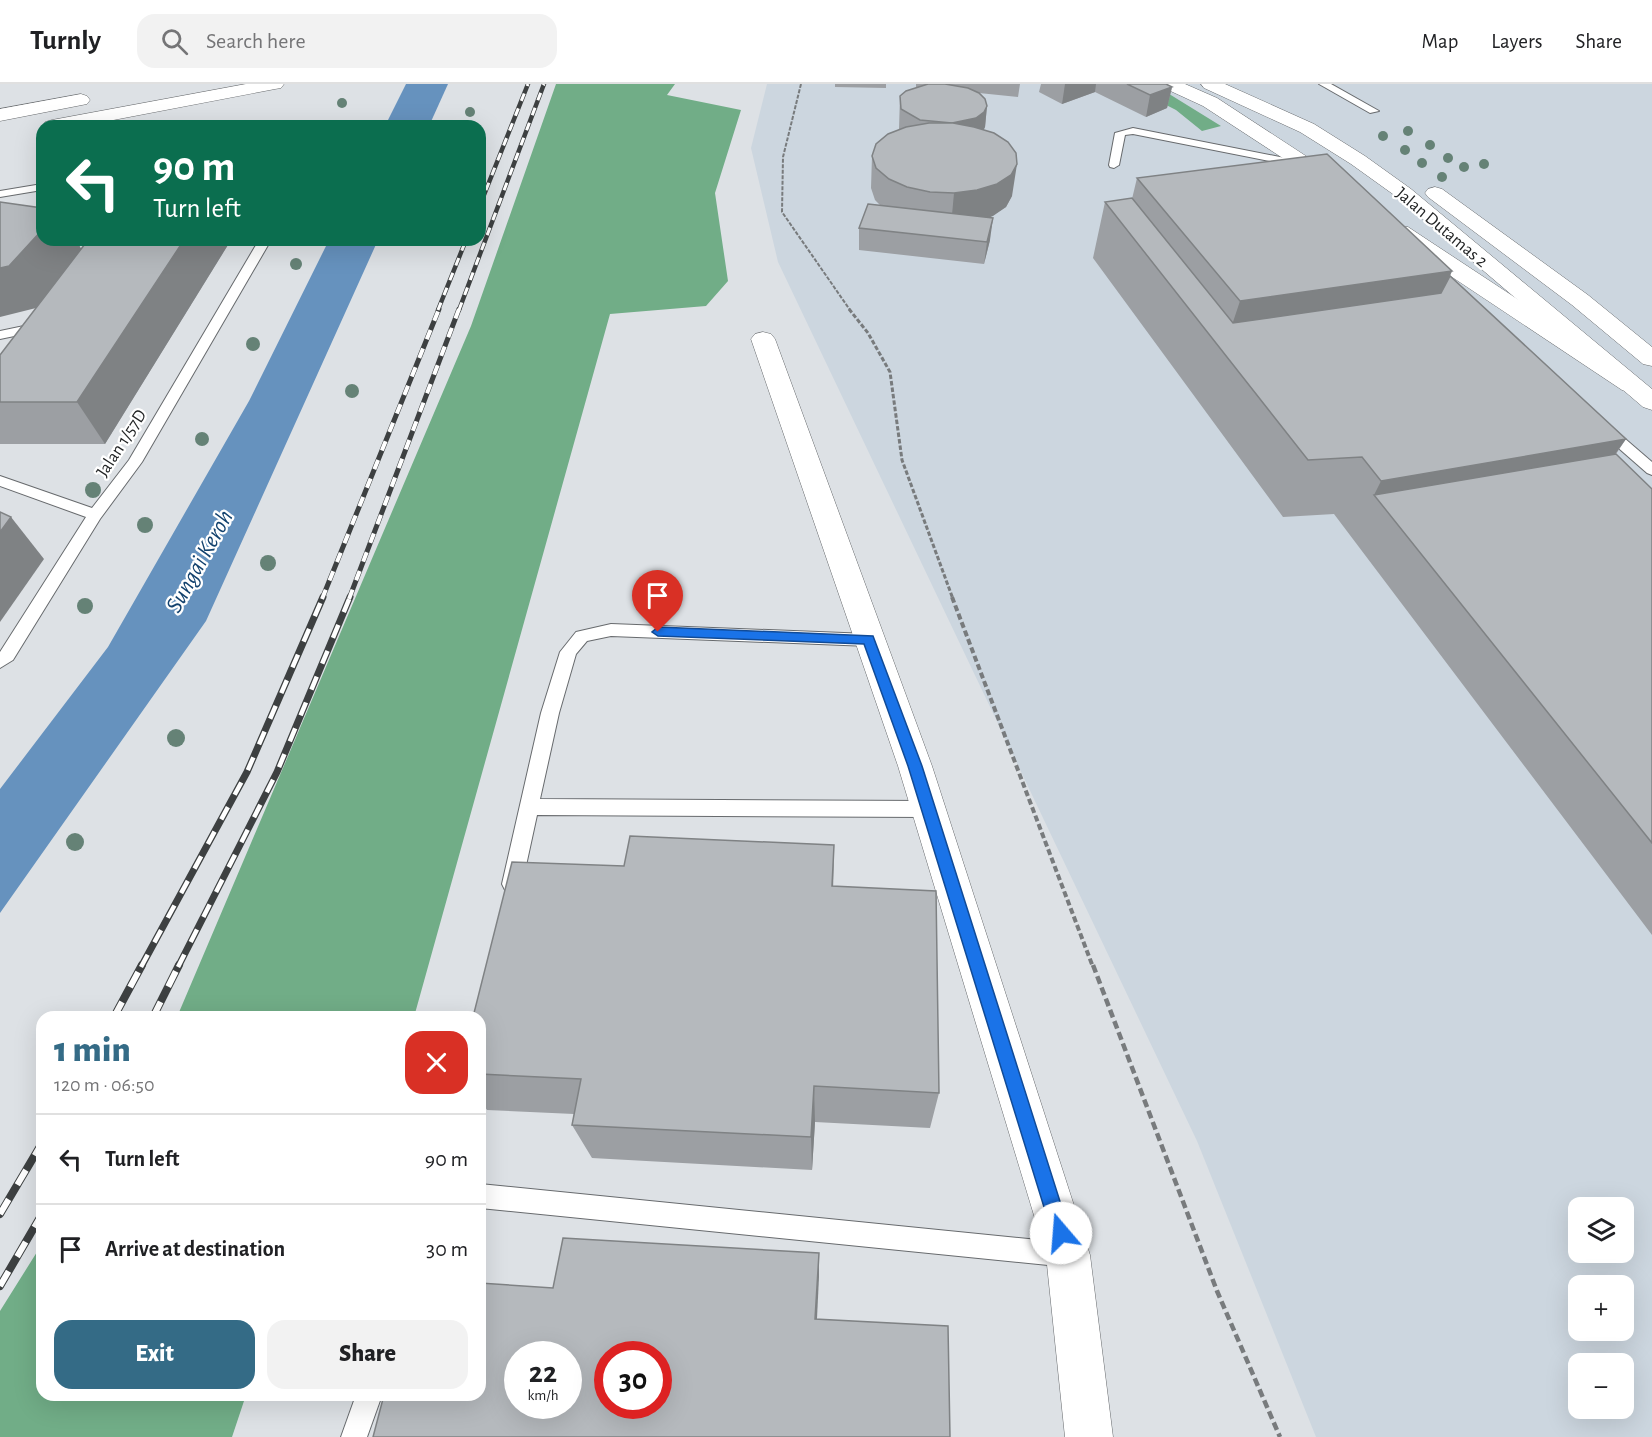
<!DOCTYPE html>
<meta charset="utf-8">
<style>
:root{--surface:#fff;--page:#f2f2f2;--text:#202124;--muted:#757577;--line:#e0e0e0;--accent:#346b86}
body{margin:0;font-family:"Alegreya Sans",sans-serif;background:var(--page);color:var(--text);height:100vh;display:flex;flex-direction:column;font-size:22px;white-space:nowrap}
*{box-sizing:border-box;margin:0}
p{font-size:20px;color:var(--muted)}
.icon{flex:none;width:33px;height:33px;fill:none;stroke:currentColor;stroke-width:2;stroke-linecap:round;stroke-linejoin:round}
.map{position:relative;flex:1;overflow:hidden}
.panel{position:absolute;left:36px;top:927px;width:450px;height:390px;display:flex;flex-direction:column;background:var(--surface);border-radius:18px;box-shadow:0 6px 24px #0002}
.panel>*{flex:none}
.top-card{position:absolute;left:36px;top:36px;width:450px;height:126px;border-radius:18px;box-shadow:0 6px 24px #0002;background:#0b6e4f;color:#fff;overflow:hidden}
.tools{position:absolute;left:1568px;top:1113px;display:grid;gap:12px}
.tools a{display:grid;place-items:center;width:66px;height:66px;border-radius:12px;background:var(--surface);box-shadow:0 6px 24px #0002;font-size:30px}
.speed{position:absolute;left:504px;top:1257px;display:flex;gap:12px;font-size:30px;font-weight:700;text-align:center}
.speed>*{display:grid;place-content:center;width:78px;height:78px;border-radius:50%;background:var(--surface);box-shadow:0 6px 24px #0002;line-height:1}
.speed small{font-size:15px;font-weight:400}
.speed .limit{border:9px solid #d22;background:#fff;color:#111}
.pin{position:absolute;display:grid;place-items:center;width:51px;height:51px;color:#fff;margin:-62px -26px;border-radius:50% 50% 50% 0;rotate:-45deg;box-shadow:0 0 6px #0007}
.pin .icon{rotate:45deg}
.me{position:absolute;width:66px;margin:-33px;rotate:342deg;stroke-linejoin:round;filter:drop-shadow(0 0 4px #0008)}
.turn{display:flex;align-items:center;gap:21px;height:126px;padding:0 18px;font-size:27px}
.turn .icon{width:78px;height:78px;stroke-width:2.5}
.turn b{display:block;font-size:42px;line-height:51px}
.round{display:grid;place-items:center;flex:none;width:63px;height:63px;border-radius:18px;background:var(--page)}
.headline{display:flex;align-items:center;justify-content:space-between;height:102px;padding:0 18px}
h1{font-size:36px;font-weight:800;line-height:45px;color:var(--accent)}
.primary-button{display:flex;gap:12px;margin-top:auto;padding:12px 18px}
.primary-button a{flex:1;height:69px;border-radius:18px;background:var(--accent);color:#fff;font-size:24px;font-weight:800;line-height:69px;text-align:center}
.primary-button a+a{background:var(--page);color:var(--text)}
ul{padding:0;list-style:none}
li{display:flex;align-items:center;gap:18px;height:90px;padding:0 18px;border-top:2px solid var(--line)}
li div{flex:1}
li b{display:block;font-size:22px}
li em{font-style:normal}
header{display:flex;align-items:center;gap:36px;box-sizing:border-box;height:84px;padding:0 30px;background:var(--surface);border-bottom:2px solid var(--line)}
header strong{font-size:28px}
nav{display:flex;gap:33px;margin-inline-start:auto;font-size:21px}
.search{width:420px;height:54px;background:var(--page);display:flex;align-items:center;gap:15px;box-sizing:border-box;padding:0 21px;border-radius:18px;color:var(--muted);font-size:22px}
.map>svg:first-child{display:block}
</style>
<header>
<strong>Turnly</strong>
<div class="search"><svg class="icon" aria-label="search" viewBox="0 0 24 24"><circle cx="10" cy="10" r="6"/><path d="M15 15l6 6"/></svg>Search here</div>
<nav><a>Map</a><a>Layers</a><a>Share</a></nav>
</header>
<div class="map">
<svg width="1652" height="1353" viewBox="0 0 1652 1353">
<rect width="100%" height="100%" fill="#dde1e5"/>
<path fill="#ccd6df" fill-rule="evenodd" d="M767 0H1652V1353H1316L1197 1057 778 178 751 64ZM1578 1124H1623V1168H1578ZM1578 1202H1623V1246H1578ZM1578 1280H1623V1324H1578Z"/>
<g fill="#71ad87">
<path d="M556 0H675L667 11 741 26 715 109 728 197 706 222 610 230 414 933H177L471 242Z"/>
<path d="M1125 0H1153L1221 42 1202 47 1176 26Z"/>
<path d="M42 1160V1311H246L232 1353H0V1227Z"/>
</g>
<g fill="#6692be">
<path d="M406 0H448L429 42H385Z"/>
<path d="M329 156H378L206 537 0 829V705L108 563 249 317Z"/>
</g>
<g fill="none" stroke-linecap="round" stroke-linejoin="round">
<g stroke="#676a6d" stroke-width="2">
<g id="service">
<path d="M1319 0H1331L1379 27 1370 29Z"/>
<path d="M1133 44 1305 78 1310 81 1305 84 1133 50 1125 51 1119 81 1114 84 1110 83 1109 81 1115 49Z"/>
<path d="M42 100V106L0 113V107Z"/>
<path d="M68 156H90L114 161 116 164 110 168 70 158Z"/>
<path d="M259 156H271L142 378 100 435 13 576 0 584V568L86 433 0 402V392L92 424 129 376Z"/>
<path d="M43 238 49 242 48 245 0 255V247Z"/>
<path d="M1604 340 1609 341 1652 378V391L1647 389 1599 347 1597 344 1599 341Z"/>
<path d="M611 540 869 550 875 552 877 556 875 560 869 562 611 552 587 557 576 570 559 629 540 715 928 717 935 720 937 725 935 730 928 733 537 731 522 800 519 806 512 809 505 806 502 800 541 629 560 568 576 548Z"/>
<path d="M480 1100 1068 1159 1076 1163 1080 1171 1076 1179 1068 1183 480 1124Z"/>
<path d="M356 1311H382L367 1353H341Z"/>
</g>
</g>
<g stroke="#676a6d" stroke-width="1">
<path id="minor" d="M763 248 771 250 775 255 932 682 1090 1171 1113 1353H1065L1046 1171 898 682 751 255 755 250Z"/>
</g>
<g stroke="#676a6d" stroke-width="1">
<g id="tertiary">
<path d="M1201 0H1225L1314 40 1365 72 1411 105 1652 305V326L1643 323 1397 113 1351 80 1300 48 1204 4Z"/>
<path d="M1435 103 1442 105 1588 211 1652 263V282L1643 280 1572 221 1428 113 1425 109 1428 105Z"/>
</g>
</g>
<g stroke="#676a6d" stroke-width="1">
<g id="trunk">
<path d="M246 0H284L281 4 275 5 82 42H43L45 38 52 36Z"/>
<path d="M1161 0H1185L1217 14 1341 95 1344 99 1341 103H1327L1203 22 1164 4Z"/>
<path d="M81 10 87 12 90 16 87 20 0 37V25Z"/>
<path d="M1400 142 1408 143 1640 296 1643 301 1640 306 1631 308 1622 306 1392 153 1389 148 1392 143Z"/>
</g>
</g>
<path stroke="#787b7d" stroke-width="2" stroke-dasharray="4 1.5" stroke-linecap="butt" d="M801 0 783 73 782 128 850 226"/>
<path stroke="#787b7d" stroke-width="3" stroke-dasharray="4.5 2" stroke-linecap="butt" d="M849 225 868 249 890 288 902 376 953 515"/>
<path stroke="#787b7d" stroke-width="4" stroke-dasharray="6 3" stroke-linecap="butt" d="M952 513 1093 883"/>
<path stroke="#787b7d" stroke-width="4.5" stroke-dasharray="8 4" stroke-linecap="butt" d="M1093 881 1217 1207 1280 1353"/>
<use href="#service" fill="#fff" fill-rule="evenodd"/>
<use href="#minor" fill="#fff" fill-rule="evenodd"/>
<use href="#tertiary" fill="#fff" fill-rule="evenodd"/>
<use href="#trunk" fill="#fff" fill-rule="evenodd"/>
<g stroke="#3d4041" stroke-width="4.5">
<g id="rail-far3">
<path d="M480 121 528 0"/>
<path d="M438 226 466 156"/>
<path d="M459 226 544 0"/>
</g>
</g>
<g stroke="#3d4041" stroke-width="5">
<g id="rail-far2">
<path d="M322 515 439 225"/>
<path d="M349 515 459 225"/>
</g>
</g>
<g stroke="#3d4041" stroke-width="7">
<g id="rail-far1">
<path d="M141 883 247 688 323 513"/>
<path d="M178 883 277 688 350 513"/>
</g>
</g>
<g stroke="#3d4041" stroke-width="8">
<g id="rail">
<path d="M114 933 142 881"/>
<path d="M153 933 179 881"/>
<path d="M0 1130 42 1059"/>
<path d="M0 1202 42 1130"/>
</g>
</g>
<use href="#rail-far3" stroke="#fff" stroke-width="3" stroke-dasharray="8" stroke-linecap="butt"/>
<use href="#rail-far2" stroke="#fff" stroke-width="4" stroke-dasharray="10" stroke-linecap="butt"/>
<use href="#rail-far1" stroke="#fff" stroke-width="4.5" stroke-dasharray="14" stroke-linecap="butt"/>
<use href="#rail" stroke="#fff" stroke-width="6" stroke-dasharray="17" stroke-linecap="butt"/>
</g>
<g fill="#658276">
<circle cx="342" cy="19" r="5"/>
<circle cx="470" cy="28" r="5"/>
<circle cx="1408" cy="47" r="5"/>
<circle cx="1383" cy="52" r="5"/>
<circle cx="1430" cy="61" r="5"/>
<circle cx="1405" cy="66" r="5"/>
<circle cx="1448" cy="74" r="5"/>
<circle cx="1422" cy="79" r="5"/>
<circle cx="1484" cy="80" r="5"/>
<circle cx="1464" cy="83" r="5"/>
<circle cx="1442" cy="93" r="5"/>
<circle cx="296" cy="180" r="6"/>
<circle cx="253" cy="260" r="7"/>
<circle cx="352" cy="307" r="7"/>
<circle cx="202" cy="355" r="7"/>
<circle cx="93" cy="406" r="8"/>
<circle cx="145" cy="441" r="8"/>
<circle cx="268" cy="479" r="8"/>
<circle cx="85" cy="522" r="8"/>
<circle cx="176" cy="654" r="9"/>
<circle cx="75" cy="758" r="9"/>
</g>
<g fill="#9c9fa3">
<path d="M835 0H886V4L835 3Z"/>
<path d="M916 0H1020L1018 13 979 9 987 22 985 43 983 46 1012 112 1006 123 990 133V156L984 180 859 166V144L881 122 875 116 871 104 872 72 899 45 900 12 916 4Z"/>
<path d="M1041 0H1166L1172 3 1167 24 1146 33 1095 8 1062 20 1039 8Z"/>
<path d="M1137 94 1452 187 1450 192 1626 355 1616 370 1652 405V851L1334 430 1283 433 1093 174 1105 118 1132 115Z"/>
<path d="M42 156H76L81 165 88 156H231L105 360H0V271L38 222Z"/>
<path d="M833 802 939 1009 930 1044 815 1038 812 1086 592 1074 572 1041 574 1030 487 1026 480 1016V933Z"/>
</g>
<g fill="#7f8284">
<path d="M1065 0H1096L1095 8 1062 20Z"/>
<path d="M1172 3 1167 24 1146 33 1150 11Z"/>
<path d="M987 22 985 43 982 50 949 40Z"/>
<path d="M1017 80 1012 112 1006 123 993 132 974 139 951 142 954 109Z"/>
<path d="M993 134 990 156 984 180 987 158Z"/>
<path d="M42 146V156H76L83 168 36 224 0 233V184Z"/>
<path d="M184 156H231L105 360 77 318Z"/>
<path d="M1452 187 1414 266 1223 268 1240 217Z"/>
<path d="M1626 355 1585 412 1374 411 1381 397Z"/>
<path d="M11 433 44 475 0 538V448Z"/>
<path d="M834 761 833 809 832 802Z"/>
<path d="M814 1002 815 1038 812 1086 811 1053Z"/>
<path d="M819 1169V1193L816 1255 815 1235Z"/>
</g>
<g fill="#b5b9bd" stroke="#7f8284" stroke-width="1.5" fill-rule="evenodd">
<path d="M928 0H945L968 4 979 9 985 15 987 22 984 28 976 34 952 39 920 36 901 25 900 12 906 7Z"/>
<path d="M1127 0H1166L1172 3 1150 11Z"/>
<path d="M929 39H953L974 43 994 49 1008 58 1016 69 1017 80 1011 91 997 100 977 106 954 109 930 108 907 103 889 95 876 84 872 72 876 60 888 50 906 43Z"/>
<path d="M1327 70 1452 187 1240 217 1137 94Z"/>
<path d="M1132 114 1233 239 1441 209 1450 192 1626 355 1381 397 1362 373 1308 376 1105 118Z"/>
<path d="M0 118 42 124V146L9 182 0 184Z"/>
<path d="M868 120 993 134 987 158 859 144Z"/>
<path d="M88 156H184L77 318H0V271Z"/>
<path d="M1616 370 1652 405V759L1374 411Z"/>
<path d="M0 428 11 433 0 448Z"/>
<path d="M630 752 834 761 832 802 936 807 939 1009 814 1002 811 1053 572 1041 581 995 480 990V933H473L512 778 624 782Z"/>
<path d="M563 1154 819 1169 815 1235 948 1242 950 1353H373L384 1311H480V1199L553 1204ZM518 1270H568V1322H518ZM608 1270H658V1322H608Z"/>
</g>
<path fill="#1a73e8" stroke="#114b97" stroke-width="1.5" d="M658 543 873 552 922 682 1070 1149 1068 1155 1061 1158 1055 1155 1052 1149 908 682 864 560 658 552 652 548Z"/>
<g text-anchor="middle" stroke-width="4.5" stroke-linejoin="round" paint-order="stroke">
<g font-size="18" fill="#222425" stroke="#fff">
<text transform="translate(1442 143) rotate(40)" y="6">Jalan Dutamas 2</text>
<text transform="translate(121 359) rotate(-57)" y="6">Jalan 1/57D</text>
</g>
<g font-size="24" font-style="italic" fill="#13426e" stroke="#fff">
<text transform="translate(199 477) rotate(-61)" y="8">Sungai Keroh</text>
</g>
</g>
</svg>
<div class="tools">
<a><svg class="icon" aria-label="layers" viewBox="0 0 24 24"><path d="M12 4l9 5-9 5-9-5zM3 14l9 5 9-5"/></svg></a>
<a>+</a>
<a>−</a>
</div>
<div class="speed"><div>22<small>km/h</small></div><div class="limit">30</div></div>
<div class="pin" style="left:658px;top:548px;background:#d93025"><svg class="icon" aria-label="arrive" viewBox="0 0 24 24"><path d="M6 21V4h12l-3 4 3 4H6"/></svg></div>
<svg class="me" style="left:1061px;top:1149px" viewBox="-20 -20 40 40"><circle r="19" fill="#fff"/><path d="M0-13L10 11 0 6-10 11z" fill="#1a73e8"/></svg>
<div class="top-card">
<div class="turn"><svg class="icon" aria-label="left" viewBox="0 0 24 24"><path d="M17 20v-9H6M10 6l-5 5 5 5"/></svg><div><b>90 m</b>Turn left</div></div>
</div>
<section class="panel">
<div class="headline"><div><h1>1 min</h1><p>120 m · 06:50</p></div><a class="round" style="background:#d93025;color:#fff"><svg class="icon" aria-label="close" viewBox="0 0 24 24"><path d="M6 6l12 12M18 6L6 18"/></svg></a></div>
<ul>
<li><svg class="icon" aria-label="left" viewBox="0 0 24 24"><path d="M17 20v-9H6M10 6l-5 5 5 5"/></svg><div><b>Turn left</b></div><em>90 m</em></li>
<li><svg class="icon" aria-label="arrive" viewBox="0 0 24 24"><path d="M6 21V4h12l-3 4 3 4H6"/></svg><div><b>Arrive at destination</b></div><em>30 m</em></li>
</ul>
<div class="primary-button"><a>Exit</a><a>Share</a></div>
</section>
</div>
